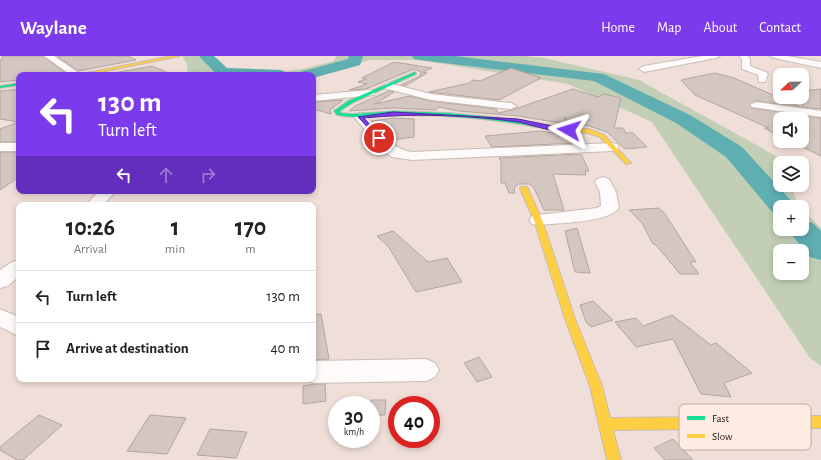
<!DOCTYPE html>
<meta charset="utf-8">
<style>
:root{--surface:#fff;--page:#f6f6f6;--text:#222;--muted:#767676;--line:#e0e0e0;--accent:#7c3aed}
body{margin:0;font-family:"Alegreya Sans",sans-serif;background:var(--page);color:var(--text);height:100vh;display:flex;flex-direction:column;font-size:15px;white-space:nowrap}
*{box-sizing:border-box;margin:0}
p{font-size:13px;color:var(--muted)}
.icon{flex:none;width:22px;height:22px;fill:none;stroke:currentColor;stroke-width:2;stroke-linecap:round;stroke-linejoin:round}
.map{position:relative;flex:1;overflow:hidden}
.details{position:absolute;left:16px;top:146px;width:300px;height:180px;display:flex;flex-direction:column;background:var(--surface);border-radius:8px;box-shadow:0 2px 6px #0003}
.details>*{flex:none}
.hud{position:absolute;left:16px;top:16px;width:300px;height:122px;border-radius:8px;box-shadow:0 2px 6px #0003;background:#7c3aed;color:#fff;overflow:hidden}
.needle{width:26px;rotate:248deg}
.buttons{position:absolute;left:773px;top:12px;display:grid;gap:8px}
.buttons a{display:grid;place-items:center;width:36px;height:36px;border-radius:8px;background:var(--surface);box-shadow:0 2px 6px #0003;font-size:20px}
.speed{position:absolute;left:328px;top:340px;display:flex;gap:8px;font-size:20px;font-weight:700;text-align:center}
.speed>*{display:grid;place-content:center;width:52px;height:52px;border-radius:50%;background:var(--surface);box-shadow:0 2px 6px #0003;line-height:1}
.speed small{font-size:10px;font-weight:400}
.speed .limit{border:6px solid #d22;background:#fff;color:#111}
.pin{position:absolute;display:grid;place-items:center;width:34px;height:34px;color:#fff;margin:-17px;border:2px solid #fff;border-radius:50%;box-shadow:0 1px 4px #0007}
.me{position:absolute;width:44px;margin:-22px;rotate:276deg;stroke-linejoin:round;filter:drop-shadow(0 0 3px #0008)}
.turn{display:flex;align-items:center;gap:14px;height:84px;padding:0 16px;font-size:18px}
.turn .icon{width:52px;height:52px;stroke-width:2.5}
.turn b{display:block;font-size:28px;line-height:34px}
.lanes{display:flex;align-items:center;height:38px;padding:0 16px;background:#0003;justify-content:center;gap:20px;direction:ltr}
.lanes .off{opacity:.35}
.eta{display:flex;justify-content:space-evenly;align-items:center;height:68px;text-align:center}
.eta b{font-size:24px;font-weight:700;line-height:28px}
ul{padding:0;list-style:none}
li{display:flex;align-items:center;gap:12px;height:52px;padding:0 16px;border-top:1px solid var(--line)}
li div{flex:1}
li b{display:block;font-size:15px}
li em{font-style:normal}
header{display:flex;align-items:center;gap:24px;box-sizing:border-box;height:56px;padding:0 20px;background:var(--accent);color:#fff}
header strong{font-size:19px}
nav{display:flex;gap:22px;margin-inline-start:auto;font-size:14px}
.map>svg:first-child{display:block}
</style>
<header>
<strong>Waylane</strong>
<nav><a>Home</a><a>Map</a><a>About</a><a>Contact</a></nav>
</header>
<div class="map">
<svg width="821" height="404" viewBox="0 0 821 404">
<rect width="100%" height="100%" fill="#f0dfd8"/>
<path fill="#c2ceb5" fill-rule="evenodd" d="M182 0H206L208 5 217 14 273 17 302 13 334 5 336 0H524L544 2 639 24 785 105 786 107H780V129H792L797 148 800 151H780V173H802V153L821 172V310L810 302 652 66 568 28 419 4H370L313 21V19H188L187 8ZM780 195H802V217H780Z"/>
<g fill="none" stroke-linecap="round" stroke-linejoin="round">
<g fill="#5eaeb2" fill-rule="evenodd">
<path d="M199 0H214L227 12 281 14 286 16 289 19H217Z"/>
<path d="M349 0H363L360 9 313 22V19H297L300 16 348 3Z"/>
<path d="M412 0H455L604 18 690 59 742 91 797 151H780V159L773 157 726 101 676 67 594 25 419 4 414 3Z"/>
<path d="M802 164 813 167 821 175V204L810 201 787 173H802Z"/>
</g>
</g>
<g fill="#d4c7c2" stroke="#b2a59f">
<path d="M3 0H43L68 19H19V24L0 26V6Z"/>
<path d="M57 0H128L136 4 78 15Z"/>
<path d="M394 6 432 12 423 16 427 17 405 30 401 29 420 20 421 16 414 13 366 33 349 34 367 28 358 26 366 23 362 22Z"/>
<path d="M152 10 173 19H103Z"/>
<path d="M511 12 541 22 499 44 429 36 469 27 473 24 480 25Z"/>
<path d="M715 17 734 22 801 51 756 45 749 49 752 52 821 62V100L790 85H802V63H780V80L764 72H769L695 39 681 24Z"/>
<path d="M19 33V86H0V73L19 66 0 63V35Z"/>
<path d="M573 33 598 41 604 38 621 42 614 72H623L626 77H633L647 91 625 93 607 76 589 70 571 68 564 61 567 68 518 60 458 55 439 51 436 54 393 52 349 55 355 50 389 35 394 36 375 48 409 40 431 45 496 53 498 57 512 54Z"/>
<path d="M821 33V53L802 51V35Z"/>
<path d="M343 44 330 54 331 58 313 53V47L315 46Z"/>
<path d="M393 62 414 63V81L391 84 372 65Z"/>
<path d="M541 75 573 80 576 87 492 91 485 80Z"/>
<path d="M0 96H19V121L0 134Z"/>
<path d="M581 98 589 115H585L586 119 553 118 564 154H544L534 132 530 128H518L514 132 515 137H509L505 127H501V105L499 102Z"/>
<path d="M659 152 665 158 696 206H690L699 218H680L656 189 653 188 642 167 629 154Z"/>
<path d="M577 172 590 217 575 216 565 175Z"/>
<path d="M393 175 428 206 447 202 462 226 416 236 388 190 377 180Z"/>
<path d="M593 245 613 264 591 271 586 266 580 249Z"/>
<path d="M321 258 329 303 313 304V259Z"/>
<path d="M672 259 711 289 716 287 752 317 724 327 731 341 701 338 673 283 636 291 615 266 636 262 643 270Z"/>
<path d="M479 301 492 321 477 326 464 307Z"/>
<path d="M315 328H325L326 345 303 348V330Z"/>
<path d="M371 344H386L385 359H371Z"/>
<path d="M39 359 62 369 23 404H17L0 394V391Z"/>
<path d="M150 359 186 362 167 398 127 395Z"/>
<path d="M210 373 247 376 236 402 197 399Z"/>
<path d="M673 383 693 404H665L654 392Z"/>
</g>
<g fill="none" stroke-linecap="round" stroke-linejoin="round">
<g stroke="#c8bcb6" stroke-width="2">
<g id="street">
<path d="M44 0H54L82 19H71Z"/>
<path d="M702 0H720L716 2 644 16 639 13 644 10Z"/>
<path d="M739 0H748L750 3V10L766 16 768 18 765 26H759L758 19 742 13V3Z"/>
<path d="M770 0H787L821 6V12L774 2Z"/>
<path d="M388 27 431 38 511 47 517 50 511 53 431 44 384 32 383 30Z"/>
<path d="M370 34 374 35 375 37 374 39 313 45V39Z"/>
<path d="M756 46 821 55V61L752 51 750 49Z"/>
<path d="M360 57 364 58C378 74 391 93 412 96L612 87 617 88 619 91 617 94 612 95 412 104 392 101 383 95 354 61Z"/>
<rect x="0" y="87" width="19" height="8"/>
<path d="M603 121 609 123 616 136 619 152C608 167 557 167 538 169L532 168 529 164 532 160 538 159 597 152 601 150 600 136 595 126 597 123Z"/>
<path d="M99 135H116L103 149H86Z"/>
<path d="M19 204V220L8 230 0 232V214L12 206Z"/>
<path d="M0 253 19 261V280L0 271Z"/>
<path d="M426 303 435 307 439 314 435 321 426 325 313 327 303 323H313V305Z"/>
</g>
</g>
<g stroke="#c8bcb6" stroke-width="2">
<g id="fast">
<path d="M415 16 416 18 352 47 340 55 341 57 353 58 394 55 448 57 502 62 540 69 537 71C494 63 451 59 408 59 384 58 360 64 337 59L334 55 348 45Z"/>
<path d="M19 27V29L0 32V30Z"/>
</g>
</g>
<g stroke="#c8bcb6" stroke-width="2">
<g id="slow">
<path d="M172 0H180L86 19H77Z"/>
<path d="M537 67 556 71 589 73 604 79 631 107 626 108 600 81 588 77 556 75 535 70 534 69Z"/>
<path d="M521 131H527L528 133 542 164 575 263 602 330 610 362 821 360V372L613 374 621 404H607L590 330 565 263 534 164 520 133Z"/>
</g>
</g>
<use href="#street" fill="#fdfaf9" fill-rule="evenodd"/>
<use href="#fast" fill="#16e098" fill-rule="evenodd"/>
<use href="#slow" fill="#ffcf43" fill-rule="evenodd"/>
</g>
<path fill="#7c3aed" stroke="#51269a" d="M393 56 518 63 572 74C562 80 530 68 518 66 470 59 412 57 364 62L382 82 379 83 358 61Z"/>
<rect x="679" y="348" width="132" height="46" rx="6" fill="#feece3" stroke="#bcaca5" stroke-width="1"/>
<rect x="687" y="360" width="18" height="4" fill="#16e098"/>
<rect x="687" y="378" width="18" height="4" fill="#ffcf43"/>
<g font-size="11" fill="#221713">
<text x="712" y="366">Fast</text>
<text x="712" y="384">Slow</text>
</g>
</svg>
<div class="buttons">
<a><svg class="needle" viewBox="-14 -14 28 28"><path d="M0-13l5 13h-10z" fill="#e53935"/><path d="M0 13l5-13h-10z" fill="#767676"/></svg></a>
<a><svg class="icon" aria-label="sound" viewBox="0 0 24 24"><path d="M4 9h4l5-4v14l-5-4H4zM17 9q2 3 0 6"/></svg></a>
<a><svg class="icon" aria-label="layers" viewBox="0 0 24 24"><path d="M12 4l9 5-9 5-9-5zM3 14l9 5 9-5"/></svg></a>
<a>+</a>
<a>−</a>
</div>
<div class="speed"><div>30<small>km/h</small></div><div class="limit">40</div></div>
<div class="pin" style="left:379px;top:82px;background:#d93025"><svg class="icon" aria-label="arrive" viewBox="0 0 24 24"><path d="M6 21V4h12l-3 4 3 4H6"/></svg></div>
<svg class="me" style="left:569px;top:74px" viewBox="-20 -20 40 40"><path d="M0-17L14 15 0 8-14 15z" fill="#7c3aed" stroke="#fff" stroke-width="4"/></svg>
<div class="hud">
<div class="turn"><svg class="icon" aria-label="left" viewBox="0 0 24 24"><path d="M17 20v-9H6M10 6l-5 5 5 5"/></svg><div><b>130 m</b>Turn left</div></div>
<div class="lanes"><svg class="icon" aria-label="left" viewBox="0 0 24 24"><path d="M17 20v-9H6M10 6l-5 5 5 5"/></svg><svg class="icon off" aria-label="ahead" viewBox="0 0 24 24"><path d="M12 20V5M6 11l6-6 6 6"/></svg><svg class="icon off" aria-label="right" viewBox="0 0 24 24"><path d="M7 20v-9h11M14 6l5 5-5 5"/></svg></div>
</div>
<section class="details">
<div class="eta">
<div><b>10:26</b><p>Arrival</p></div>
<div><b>1</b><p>min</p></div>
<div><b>170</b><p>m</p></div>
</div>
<ul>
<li><svg class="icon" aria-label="left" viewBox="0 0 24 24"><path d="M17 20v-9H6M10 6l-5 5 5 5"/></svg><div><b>Turn left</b></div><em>130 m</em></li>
<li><svg class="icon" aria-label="arrive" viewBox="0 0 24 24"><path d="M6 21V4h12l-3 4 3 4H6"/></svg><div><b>Arrive at destination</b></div><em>40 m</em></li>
</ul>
</section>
</div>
